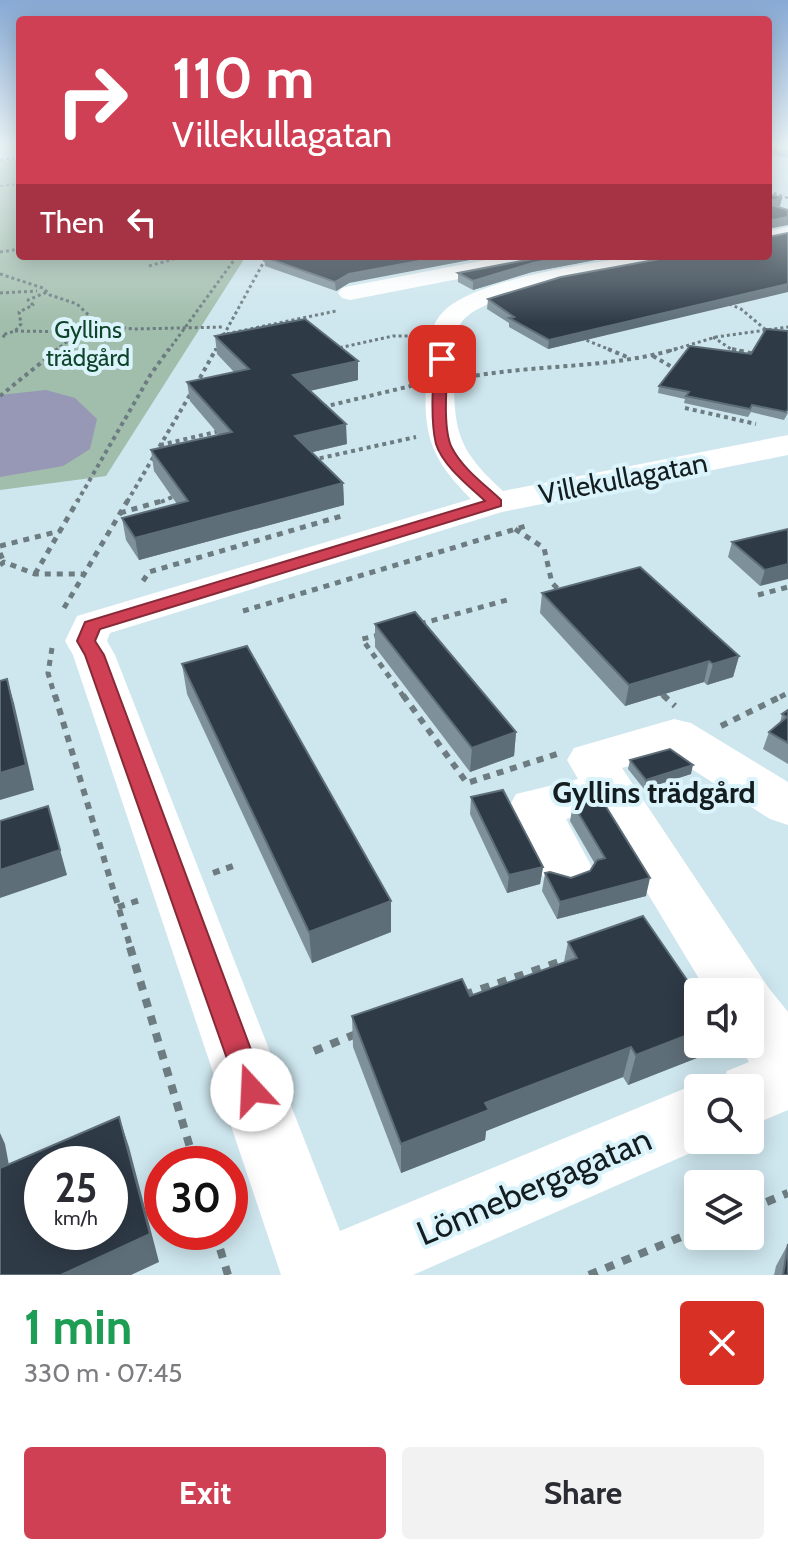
<!DOCTYPE html>
<meta charset="utf-8">
<style>
:root{--surface:#fff;--page:#f2f2f3;--text:#2b2b33;--muted:#7c7c81;--accent:#d04055}
body{margin:0;font-family:Cabin,sans-serif;background:var(--page);color:var(--text);height:100vh;display:flex;flex-direction:column;font-size:30px;white-space:nowrap}
*{box-sizing:border-box;margin:0}
p{font-size:26px;color:var(--muted)}
.icon{flex:none;width:44px;height:44px;fill:none;stroke:currentColor;stroke-width:2;stroke-linecap:round;stroke-linejoin:round}
.map{position:relative;height:1275px;overflow:hidden}
.drawer{display:flex;flex-direction:column;background:var(--surface);flex:1}
.drawer>*{flex:none}
.hud{position:absolute;left:16px;top:16px;width:756px;height:244px;border-radius:8px;box-shadow:0 4px 20px #0003;background:#d04055;color:#fff;overflow:hidden}
.buttons{position:absolute;left:684px;top:978px;display:grid;gap:16px}
.buttons a{display:grid;place-items:center;width:80px;height:80px;border-radius:8px;background:var(--surface);box-shadow:0 4px 20px #0003;font-size:40px}
.speed{position:absolute;left:24px;top:1146px;display:flex;gap:16px;font-size:40px;font-weight:700;text-align:center}
.speed>*{display:grid;place-content:center;width:104px;height:104px;border-radius:50%;background:var(--surface);box-shadow:0 4px 20px #0003;line-height:1}
.speed small{font-size:20px;font-weight:400}
.speed .limit{border:12px solid #d22;background:#fff;color:#111}
.pin{position:absolute;display:grid;place-items:center;width:68px;height:68px;color:#fff;margin:-34px;border-radius:16px;box-shadow:0 4px 12px #0006}
.me{position:absolute;width:88px;margin:-44px;rotate:340deg;stroke-linejoin:round;filter:drop-shadow(0 0 6px #0008)}
.turn{display:flex;align-items:center;gap:28px;height:168px;padding:0 24px;font-size:36px}
.turn .icon{width:104px;height:104px;stroke-width:2.5}
.turn b{display:block;font-size:56px;line-height:68px}
.then{display:flex;align-items:center;height:76px;padding:0 24px;background:#0003;gap:16px;font-size:30px}
.round{display:grid;place-items:center;flex:none;width:84px;height:84px;border-radius:8px;background:var(--page)}
.summary{display:flex;align-items:center;justify-content:space-between;height:136px;padding:0 24px}
h1{font-size:48px;font-weight:800;line-height:60px;color:#1e9e55}
.button{display:flex;gap:16px;margin-top:auto;padding:16px 24px}
.button a{flex:1;height:92px;border-radius:8px;background:var(--accent);color:#fff;font-size:32px;font-weight:800;line-height:92px;text-align:center}
.button a+a{background:var(--page);color:var(--text)}
.map>svg:first-child{display:block}
</style>
<div class="map">
<svg width="788" height="1275" viewBox="0 0 788 1275">
<rect width="100%" height="100%" fill="#cee6ee"/>
<path fill="#a1bdab" d="M20 158V256H246L106 476 0 490V161Z"/>
<path fill="#9698b5" d="M46 390 75 398 97 419 90 449 63 466 0 477V395Z"/>
<g fill="none" stroke-linecap="round" stroke-linejoin="round">
<path stroke="#9698b5" stroke-width="4" d="M768 151 788 156"/>
<g stroke="#6c7c81" stroke-width="2" stroke-dasharray="3 3" stroke-linecap="butt">
<path d="M768 148 788 152"/>
<path d="M0 160 20 157"/>
<path d="M0 186 20 184"/>
<path d="M768 191 788 198"/>
</g>
<g stroke="#6c7c81" stroke-width="3" stroke-dasharray="3 3" stroke-linecap="butt">
<path d="M0 252 20 249"/>
<path d="M149 266 184 256"/>
<path d="M0 274 43 288 50 295 77 304 99 325 69 340 55 351"/>
<path d="M0 293 37 291"/>
<path d="M729 304 741 309 766 330"/>
<path d="M99 325 134 329 224 327"/>
<path d="M15 331 81 332"/>
<path d="M221 335 336 311"/>
<path d="M5 337 2 335 15 331 21 324 19 312 33 305 28 300 47 292"/>
<path d="M713 337 731 349 742 351"/>
<path d="M581 338 613 351"/>
<path d="M334 349 393 336H415"/>
<path d="M168 351 237 256"/>
<path d="M215 351 267 256"/>
<path d="M669 351 716 337 788 327"/>
</g>
<g stroke="#6c7c81" stroke-width="4" stroke-dasharray="4 4" stroke-linecap="butt">
<path d="M608 349 627 357"/>
<path d="M732 349 755 354"/>
<path d="M653 356 677 370"/>
<path d="M468 377C537 364 608 369 676 349"/>
<path d="M196 385 216 349"/>
<path d="M0 396 58 349"/>
<path d="M323 407 415 385"/>
<path d="M685 408 756 424"/>
<path d="M160 445 220 431"/>
<path d="M312 460 416 437"/>
<path d="M77 502 151 374 169 349"/>
<path d="M127 502 191 393"/>
<path d="M161 502 179 494"/>
</g>
<g stroke="#6c7c81" stroke-width="5" stroke-dasharray="6 6" stroke-linecap="butt">
<path d="M120 513 165 500"/>
<path d="M515 529 544 548 552 583 562 593"/>
<path d="M0 546 60 531"/>
<path d="M0 553 4 562"/>
<path d="M0 565 4 562 35 574H82"/>
<path d="M35 574 78 500"/>
<path d="M143 581 149 572 345 515"/>
<path d="M758 595 788 587"/>
<path d="M64 608 128 500"/>
<path d="M243 611 529 525"/>
<path d="M420 624 507 600"/>
<path d="M380 635 362 639 404 697"/>
<path d="M52 648 48 673 55 697"/>
<path d="M659 691 665 697"/>
<path d="M780 697 788 693"/>
</g>
<g stroke="#6c7c81" stroke-width="6" stroke-dasharray="7 7" stroke-linecap="butt">
<path d="M55 695 131 949"/>
<path d="M403 695 467 783 557 754"/>
<path d="M663 695 675 706"/>
<path d="M721 726 784 695"/>
<path d="M213 873 236 865"/>
<path d="M118 907 140 900"/>
</g>
<g stroke="#6c7c81" stroke-width="8" stroke-dasharray="9 9" stroke-linecap="butt">
<path d="M130 947 195 1164"/>
<path d="M464 995 571 958"/>
<path d="M314 1051 356 1034"/>
<path d="M750 1209 788 1193"/>
<path d="M215 1232 228 1275"/>
<path d="M589 1275 698 1230"/>
</g>
<g fill="#fff" fill-rule="evenodd">
<path d="M788 227V239L768 243V231Z"/>
<path d="M507 256 547 257 536 264 350 300 342 298 338 293 342 288 350 286Z"/>
<path d="M635 256H683L672 263C630 271 483 289 461 323 450 339 454 366 454 384 454 438 464 455 503 491L788 435V455L502 512 110 633 107 641 115 655 340 1231 698 1083 710 1088H698V1140H720L413 1275H281L73 655 65 641 77 616 471 499C433 461 423 438 426 384 427 361 425 332 442 313 473 279 589 264 635 256Z"/>
<path d="M674 719 691 723 788 782V825L770 819 668 754 622 768 768 987 788 1012V1110L750 1126V1088H720L727 1071 749 1062 738 1044H750V992H707L598 811 566 819 594 871 586 886 567 893 548 886 509 807 516 794 578 779 567 760 574 748Z"/>
</g>
</g>
<g fill="#7e909a">
<path d="M264 257 349 283 336 291 265 266Z"/>
<path d="M674 257 605 335 548 349 509 327V323L487 309 488 299Z"/>
<path d="M537 258 589 261 532 272 473 290 458 282V273Z"/>
<path d="M215 336 358 361V380L310 391 347 444 312 452 343 483 344 505 139 560 126 540 122 518 177 504 154 471 151 450 219 435 190 401 187 382 234 372 217 354Z"/>
<path d="M751 354 788 413 784 420 751 412 748 417 684 403 685 399 658 393 659 386Z"/>
<path d="M788 529 760 586 728 557 732 542Z"/>
<path d="M542 593 739 656 733 677 707 685 704 682 625 706 540 613Z"/>
<path d="M375 624 516 732 514 756 470 772 375 647Z"/>
<path d="M182 664 391 932 312 963 187 694Z"/>
<path d="M788 710V764L763 749 769 732 780 723 782 714Z"/>
<path d="M630 760 691 774 644 789 628 769Z"/>
<path d="M471 797 543 867 540 884 507 893 470 814Z"/>
<path d="M573 804 646 896 557 919 542 891 545 873 571 878 590 871 595 864 570 821Z"/>
<path d="M568 942 698 1044H710L707 1054 628 1085 623 1077 486 1131 485 1140 401 1173 353 1047 352 1016 470 996 564 962Z"/>
<path d="M788 1244V1275H774L776 1266Z"/>
</g>
<g fill="#5e6e78">
<path d="M782 198 780 206 768 208V201Z"/>
<path d="M788 217V225L768 229V221Z"/>
<path d="M446 256H491L349 283 336 291 335 282 349 274Z"/>
<path d="M570 256H617L532 272 473 290V281L533 263Z"/>
<path d="M788 284V292L548 349 549 340Z"/>
<path d="M358 361V380L295 394 293 375Z"/>
<path d="M346 424 347 444 296 456 295 436Z"/>
<path d="M343 483 344 505 139 560 135 538Z"/>
<path d="M788 564V579L760 586 765 570Z"/>
<path d="M739 656 733 677 707 685 713 664Z"/>
<path d="M709 661 704 682 625 706 629 685Z"/>
<path d="M7 679 14 703 34 790 0 800V773Z"/>
<path d="M516 732 514 756 470 772 472 748Z"/>
<path d="M693 765 691 774 644 789 646 780Z"/>
<path d="M48 806 67 875 0 898V870Z"/>
<path d="M543 867 540 884 507 893 509 875Z"/>
<path d="M650 878 646 896 557 919 560 902Z"/>
<path d="M391 901V932L312 963 309 932Z"/>
<path d="M698 1031V1044H710L707 1054 628 1085 636 1055Z"/>
<path d="M631 1047 623 1077 486 1131 485 1140 401 1173V1144L485 1103Z"/>
<path d="M119 1117 129 1147 159 1262 131 1275H61Z"/>
<path d="M0 1133 5 1144 15 1197 0 1168Z"/>
</g>
<g fill="#2e3a46" stroke="#5e6e78" stroke-width="2" fill-rule="evenodd">
<path d="M768 194 782 198 768 201Z"/>
<path d="M768 204 788 210V217L768 221Z"/>
<path d="M788 233V284L549 340 509 318 514 317 488 299 561 277 676 256H768V237Z"/>
<path d="M267 256H446L349 274 335 282 264 257Z"/>
<path d="M541 256H570L533 263 473 281 458 273 537 258Z"/>
<path d="M305 319 358 361 293 375 346 424 295 436 343 483 135 538 122 518 188 501 151 450 232 432 187 382 249 369 215 336Z"/>
<path d="M766 329 788 331V409L786 412 752 405 750 409 686 396 689 392 659 386 690 346 751 354Z"/>
<path d="M788 529V564L765 570 732 542Z"/>
<path d="M640 567 739 656 713 664 709 661 629 685 542 593Z"/>
<path d="M415 612 516 732 472 748 375 624Z"/>
<path d="M247 646 391 901 309 932 182 664Z"/>
<path d="M7 679 26 765 0 773V681Z"/>
<path d="M788 710V743L769 732 787 717 782 714Z"/>
<path d="M670 749 693 765 646 780 630 760Z"/>
<path d="M503 790 543 867 509 875 471 797Z"/>
<path d="M600 797 650 878 560 902 545 873 550 872 571 878 590 871 597 860 605 858 573 804Z"/>
<path d="M48 806 60 850 0 870V821Z"/>
<path d="M643 916 698 996V1031L636 1055 631 1047 485 1103 489 1110 401 1144 352 1016 462 979 470 996 577 958 568 942Z"/>
<path d="M119 1117 150 1234 61 1275H0V1168ZM42 1164H110V1232H42Z"/>
<path d="M788 1244V1275H783Z"/>
</g>
<linearGradient id="sky" x2="0" y2="1"><stop stop-color="#87a9d4"/><stop offset="0.45" stop-color="#e9f4f7"/><stop offset="1" stop-color="#e9f4f7" stop-opacity="0"/></linearGradient>
<rect width="788" height="323" fill="url(#sky)"/>
<path fill="#d04055" stroke="#872a37" stroke-width="2" d="M438 356 448 359C447 381 442 429 452 448 463 469 484 484 501 500V506L100 629 95 641 104 655 266 1090 262 1100 252 1104 242 1100 238 1090 85 655 77 641 85 622 485 501C469 486 443 466 436 444 431 424 431 375 438 356Z"/>
<g text-anchor="middle" stroke-width="8" stroke-linejoin="round" paint-order="stroke">
<g font-size="24" fill="#0e442a" stroke="#dbf3fb">
<text x="88" y="338">Gyllins<tspan x="88" dy="28">trädgård</tspan></text>
</g>
<g font-size="28" fill="#141d1f" stroke="#dbf3fb">
<text transform="translate(623 478) rotate(-11)" y="10">Villekullagatan</text>
</g>
<g font-size="30" font-weight="bold" fill="#141d1f" stroke="#dbf3fb">
<text x="654" y="803">Gyllins trädgård</text>
</g>
<g font-size="34" fill="#141d1f" stroke="#dbf3fb">
<text transform="translate(534 1186) rotate(-23)" y="12">Lönnebergagatan</text>
</g>
</g>
</svg>
<div class="buttons">
<a><svg class="icon" aria-label="sound" viewBox="0 0 24 24"><path d="M4 9h4l5-4v14l-5-4H4zM17 9q2 3 0 6"/></svg></a>
<a><svg class="icon" aria-label="search" viewBox="0 0 24 24"><circle cx="10" cy="10" r="6"/><path d="M15 15l6 6"/></svg></a>
<a><svg class="icon" aria-label="layers" viewBox="0 0 24 24"><path d="M12 4l9 5-9 5-9-5zM3 14l9 5 9-5"/></svg></a>
</div>
<div class="speed"><div>25<small>km/h</small></div><div class="limit">30</div></div>
<div class="pin" style="left:442px;top:359px;background:#d93025"><svg class="icon" aria-label="arrive" viewBox="0 0 24 24"><path d="M6 21V4h12l-3 4 3 4H6"/></svg></div>
<svg class="me" style="left:252px;top:1090px" viewBox="-20 -20 40 40"><circle r="19" fill="#fff"/><path d="M0-13L10 11 0 6-10 11z" fill="#d04055"/></svg>
<div class="hud">
<div class="turn"><svg class="icon" aria-label="right" viewBox="0 0 24 24"><path d="M7 20v-9h11M14 6l5 5-5 5"/></svg><div><b>110 m</b>Villekullagatan</div></div>
<div class="then">Then<svg class="icon" aria-label="left" viewBox="0 0 24 24"><path d="M17 20v-9H6M10 6l-5 5 5 5"/></svg></div>
</div>
</div>
<section class="drawer">
<div class="summary"><div><h1>1 min</h1><p>330 m · 07:45</p></div><a class="round" style="background:#d93025;color:#fff"><svg class="icon" aria-label="close" viewBox="0 0 24 24"><path d="M6 6l12 12M18 6L6 18"/></svg></a></div>
<div class="button"><a>Exit</a><a>Share</a></div>
</section>
